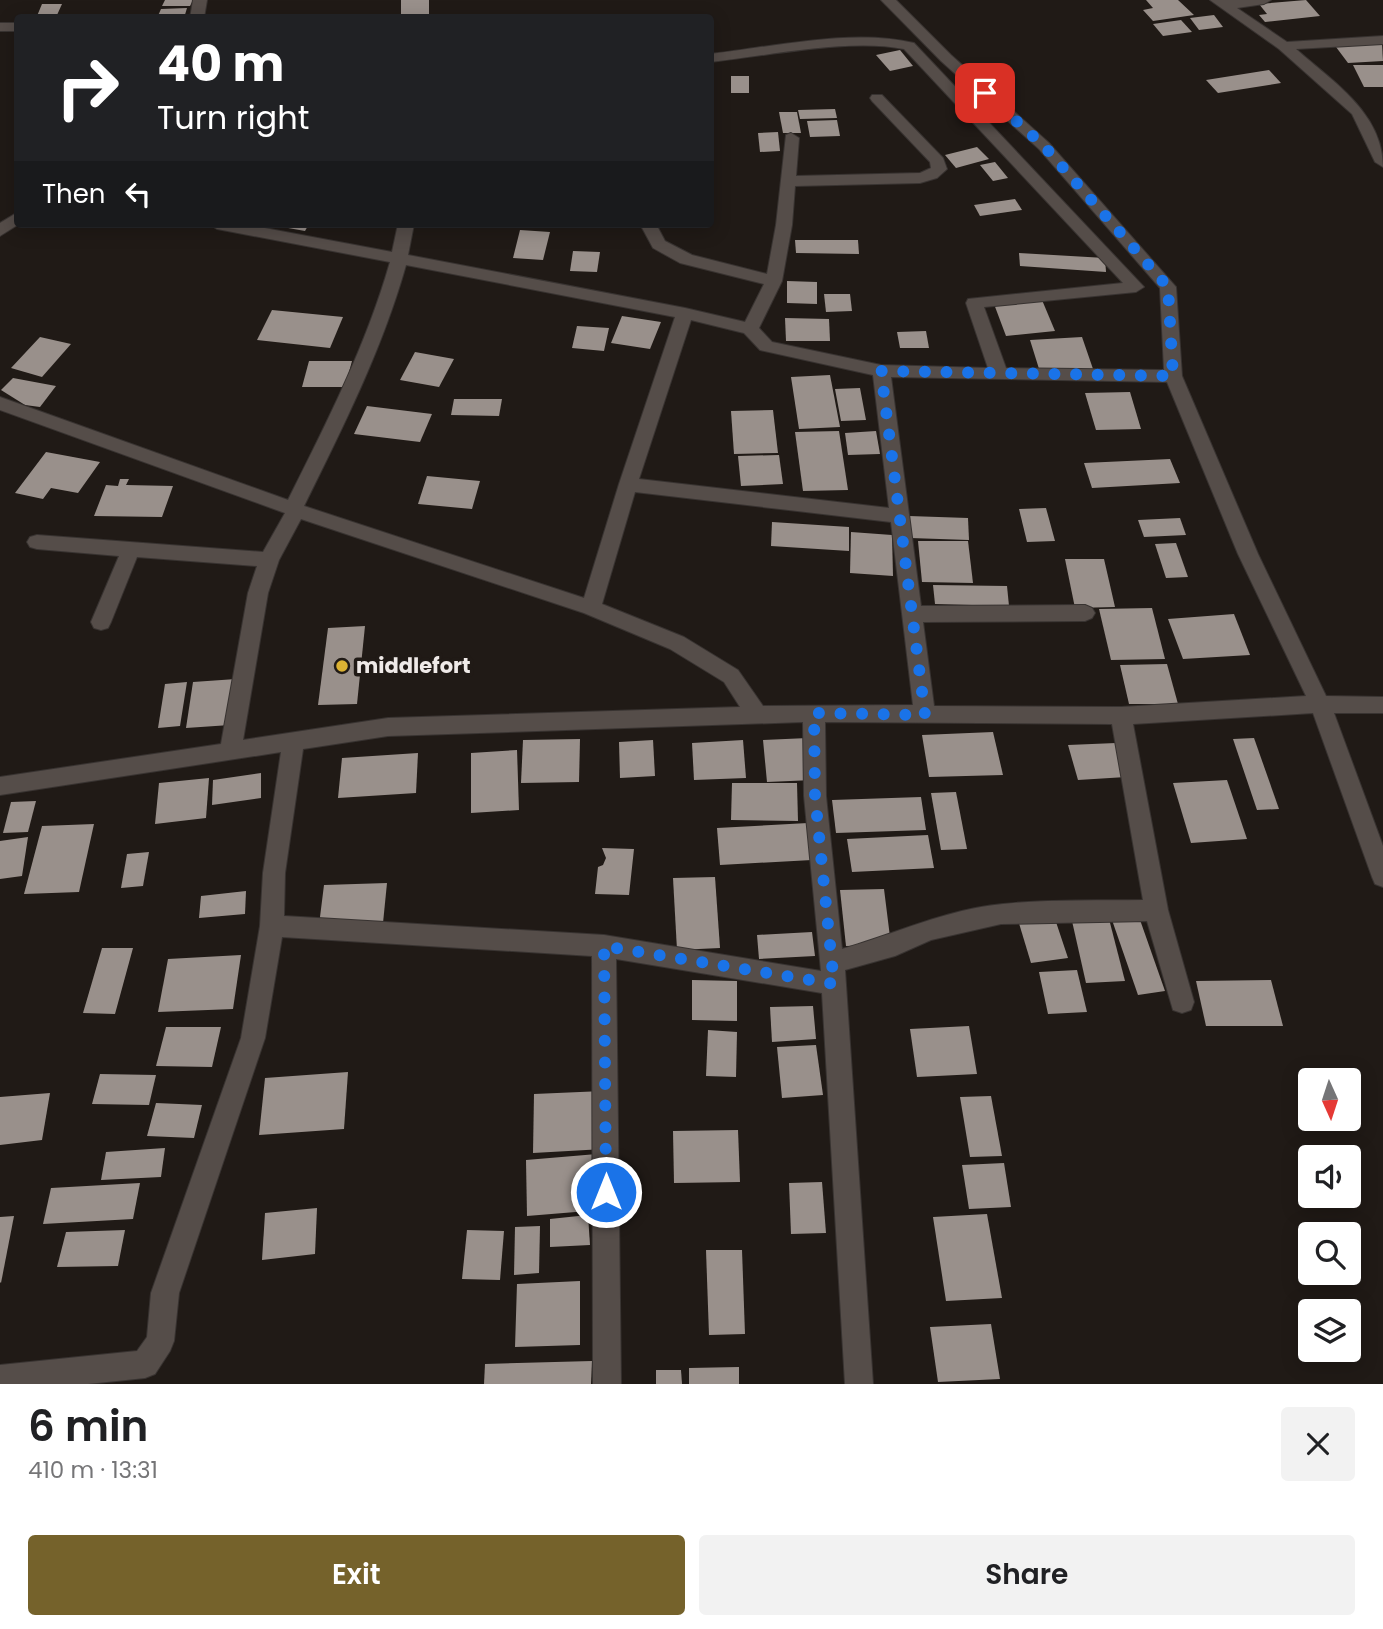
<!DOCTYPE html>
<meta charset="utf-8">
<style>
:root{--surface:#fff;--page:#f2f2f2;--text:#202124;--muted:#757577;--accent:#75622b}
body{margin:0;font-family:Poppins,sans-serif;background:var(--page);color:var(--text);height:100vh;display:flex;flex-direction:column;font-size:26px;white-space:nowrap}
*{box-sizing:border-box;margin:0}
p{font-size:23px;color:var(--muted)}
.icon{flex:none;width:38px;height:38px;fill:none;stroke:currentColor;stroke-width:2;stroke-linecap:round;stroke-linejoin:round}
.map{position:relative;height:1384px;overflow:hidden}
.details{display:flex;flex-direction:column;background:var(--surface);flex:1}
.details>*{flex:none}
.hud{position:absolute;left:14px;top:14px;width:700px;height:214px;border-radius:7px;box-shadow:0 4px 18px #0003;background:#202124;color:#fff;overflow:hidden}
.needle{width:46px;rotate:177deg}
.fabs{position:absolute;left:1298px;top:1068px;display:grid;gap:14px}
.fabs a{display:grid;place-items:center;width:63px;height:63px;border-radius:7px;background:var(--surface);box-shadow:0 4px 18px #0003;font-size:35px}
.pin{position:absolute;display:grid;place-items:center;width:60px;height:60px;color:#fff;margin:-30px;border-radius:14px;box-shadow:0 4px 10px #0006}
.me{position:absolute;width:77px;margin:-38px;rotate:0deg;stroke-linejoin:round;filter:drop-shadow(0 0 5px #0008)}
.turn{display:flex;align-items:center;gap:24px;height:147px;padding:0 28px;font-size:32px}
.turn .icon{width:91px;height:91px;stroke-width:2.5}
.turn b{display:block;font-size:49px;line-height:60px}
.then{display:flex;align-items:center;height:66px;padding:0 28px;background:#0003;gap:14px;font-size:26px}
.round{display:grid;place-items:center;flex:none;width:74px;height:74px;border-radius:7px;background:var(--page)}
.head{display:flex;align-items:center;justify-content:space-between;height:119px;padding:0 28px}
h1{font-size:42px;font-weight:600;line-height:52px}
.button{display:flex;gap:14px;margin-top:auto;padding:14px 28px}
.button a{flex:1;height:80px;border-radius:7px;background:var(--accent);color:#fff;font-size:28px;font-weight:600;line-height:80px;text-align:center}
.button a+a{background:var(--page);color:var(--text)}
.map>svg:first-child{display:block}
</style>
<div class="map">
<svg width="1383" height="1384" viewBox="0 0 1383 1384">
<rect width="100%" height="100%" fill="#201a16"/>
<g fill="#99908b">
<path d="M165 0H193L190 6H162Z"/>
<path d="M401 0H429V14L401 16Z"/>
<path d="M1146 0H1178L1194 15 1153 21 1143 10 1153 8Z"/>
<path d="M1306 0 1320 16 1265 22 1259 15 1267 14 1259 4Z"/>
<path d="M42 4H62L57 15 37 16Z"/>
<path d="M187 8 184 18H157L161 9Z"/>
<path d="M1214 15 1223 27 1199 30 1190 18Z"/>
<path d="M1181 20 1192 32 1163 36 1153 24Z"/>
<path d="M1382 44 1383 61 1348 63 1336 47Z"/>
<path d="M900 50 913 66 890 71 876 55Z"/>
<path d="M1353 65H1383V87H1364Z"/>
<path d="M1269 70 1281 83 1218 93 1206 80Z"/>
<rect x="731" y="76" width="18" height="17"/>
<path d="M835 109 837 118 800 119 798 110Z"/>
<path d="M779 112H797L801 133H783Z"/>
<path d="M837 120 840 136 810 137 807 121Z"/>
<path d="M778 132 780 151 760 152 758 133Z"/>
<path d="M977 147 989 159 956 168 945 155Z"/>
<path d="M995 162 1008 178 993 181 980 165Z"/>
<path d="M1015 199 1022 210 980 216 974 205Z"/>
<path d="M279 224H309L305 231 277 226Z"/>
<path d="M520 230 550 232 543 260 513 258Z"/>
<path d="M795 240H858L859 254 796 253Z"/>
<path d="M573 251 600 252 597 272 570 271Z"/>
<path d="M1019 253 1105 258 1106 272 1020 266Z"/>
<path d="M787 281 817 282V304L787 303Z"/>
<path d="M824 294H850L852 311 826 312Z"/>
<path d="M1042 300 1055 331 1006 336 994 304Z"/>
<path d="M272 310 343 317 330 348 257 340Z"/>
<path d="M622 316 661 322 650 349 611 343Z"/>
<path d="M785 318 829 319 830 341H786Z"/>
<path d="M577 326 609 328 604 351 572 348Z"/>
<path d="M926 331 929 348H900L897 332Z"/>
<path d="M40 337 71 344 42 377 11 368Z"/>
<path d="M1082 337 1093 369 1040 372 1030 340Z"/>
<path d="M415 352 454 359 439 387 400 380Z"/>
<path d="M309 361H352L345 387H302Z"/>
<path d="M830 375 840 427 799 429 791 377Z"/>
<path d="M13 378 56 386 40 407 25 405 1 390Z"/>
<path d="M860 388 866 420 841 421 835 389Z"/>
<path d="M1130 392 1141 429 1096 430 1085 393Z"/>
<path d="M454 399H502L499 416 451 415Z"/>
<path d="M367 406 432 414 420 442 354 434Z"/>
<path d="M773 410 778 453 734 454 731 411Z"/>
<path d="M839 431 848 490 803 491 795 432Z"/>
<path d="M876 431 880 454 848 455 845 433Z"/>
<path d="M46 452 100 462 78 493 51 488 43 499 15 493Z"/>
<path d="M779 455 783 484 741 486 738 456Z"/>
<path d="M1170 459 1180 483 1092 488 1084 463Z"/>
<path d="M427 476 480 481 472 509 418 504Z"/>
<path d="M120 479H129L126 485 173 486 162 517 94 516 106 485 118 486Z"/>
<path d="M1046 508 1055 541 1027 542 1019 509Z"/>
<path d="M909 516 968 518 969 540 910 538Z"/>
<path d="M1180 518 1186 535 1144 537 1138 520Z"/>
<path d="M772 522 849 527V551L771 546Z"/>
<path d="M851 532 892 535 893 576 850 573Z"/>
<path d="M918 541H968L973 583 922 582Z"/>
<path d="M1176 543 1188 577 1166 578 1155 544Z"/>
<path d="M1065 559H1104L1115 607 1075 608Z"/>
<path d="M933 585 1007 586 1009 606 935 604Z"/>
<path d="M1152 608 1165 659 1111 660 1099 609Z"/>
<path d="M1234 614 1250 655 1183 659 1168 619Z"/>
<path d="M365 626 357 704 318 705 328 628Z"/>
<path d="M1167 664 1178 704H1129L1120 665Z"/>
<path d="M236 679 230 725 186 728 193 682Z"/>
<path d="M187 682 180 726 158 728 165 684Z"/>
<path d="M993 732 1003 775 929 777 922 735Z"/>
<path d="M808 738 813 780 767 782 763 740Z"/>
<path d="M1254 738 1279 809 1257 810 1233 739Z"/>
<path d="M580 739 579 782 521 783 523 740Z"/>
<path d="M653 740 655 776 620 778 619 742Z"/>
<path d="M743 740 746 778 694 780 692 743Z"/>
<path d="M1116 743 1126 777 1078 780 1068 745Z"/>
<path d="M517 750 519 810 471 813V753Z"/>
<path d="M418 753 416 793 338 798 342 758Z"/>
<path d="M261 773V798L212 805 213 780Z"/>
<path d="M209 778 206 818 155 824 159 783Z"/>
<path d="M1227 780 1247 839 1191 843 1173 783Z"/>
<path d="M732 783H797L798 821 731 820Z"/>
<path d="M956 792 967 849 941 850 931 793Z"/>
<path d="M921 797 926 830 836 833 832 800Z"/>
<path d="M36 801 28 832 3 833 11 802Z"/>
<path d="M808 823 812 860 720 865 717 828Z"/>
<path d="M94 824 79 892 24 894 42 826Z"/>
<path d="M928 835 934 868 852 872 847 839Z"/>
<path d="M28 837 22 876 0 879V841Z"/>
<path d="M602 848 634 849 629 895 595 894 598 867 603 865 606 858Z"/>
<path d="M149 852 143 886 121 888 127 854Z"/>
<path d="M715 877 720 948 677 950 673 878Z"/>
<path d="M387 883 383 923 319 925 324 885Z"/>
<path d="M884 889 891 945 846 946 840 890Z"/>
<path d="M246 891 245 914 199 918 201 896Z"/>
<path d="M1054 916 1068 958 1031 963 1018 920Z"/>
<path d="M1139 917 1165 991 1138 995 1112 920Z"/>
<path d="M1109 919 1125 981 1086 983 1072 921Z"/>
<path d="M812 932 815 956 759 959 757 935Z"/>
<path d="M102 948H133L115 1014 83 1013Z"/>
<path d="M241 955 233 1009 158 1012 168 959Z"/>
<path d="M1077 970 1087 1012 1048 1014 1039 972Z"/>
<path d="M692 980 737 981V1021L692 1020Z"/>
<path d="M1271 980 1283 1026H1206L1196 981Z"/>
<path d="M813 1006 816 1039 772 1042 770 1007Z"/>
<path d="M969 1026 977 1074 917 1077 910 1029Z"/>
<path d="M166 1027H221L212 1067 156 1066Z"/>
<path d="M708 1030 737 1032 736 1077 706 1076Z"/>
<path d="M816 1045 823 1095 782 1098 777 1047Z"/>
<path d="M348 1072 344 1129 259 1135 265 1078Z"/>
<path d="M100 1074 156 1075 149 1105 92 1104Z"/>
<path d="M603 1091 604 1149 533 1153 534 1094Z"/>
<path d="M50 1093 42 1140 0 1145V1097Z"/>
<path d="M991 1096 1002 1156 970 1157 960 1097Z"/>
<path d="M156 1103 202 1105 194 1138 147 1136Z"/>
<path d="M738 1130 740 1182 674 1183 673 1131Z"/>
<path d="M165 1148 161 1177 101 1180 106 1152Z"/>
<path d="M597 1154 600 1210 527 1216 526 1160Z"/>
<path d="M1004 1163 1011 1207 969 1209 962 1165Z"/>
<path d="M822 1182 826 1233 791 1234 789 1183Z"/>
<path d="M140 1183 133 1219 43 1224 51 1188Z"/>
<path d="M317 1208 315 1254 262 1260 265 1213Z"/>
<path d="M987 1214 1002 1298 946 1301 933 1217Z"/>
<path d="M588 1215 590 1245 550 1247V1219Z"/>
<path d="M14 1216 1 1283 0 1282V1217Z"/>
<path d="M540 1226 539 1273 514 1275 515 1227Z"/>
<path d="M125 1230 118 1266 57 1267 66 1232Z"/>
<path d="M467 1230 504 1231 500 1280 462 1279Z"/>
<path d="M706 1250H742L745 1334 709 1335Z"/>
<path d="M580 1281V1345L515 1347 517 1284Z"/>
<path d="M991 1324 1000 1379 938 1382 930 1327Z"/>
<path d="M592 1361 591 1384H484L485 1364Z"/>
<path d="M739 1367V1384H689V1368Z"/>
<path d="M656 1370H681L682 1384H656Z"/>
</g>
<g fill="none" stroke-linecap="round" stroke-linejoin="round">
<g stroke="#383331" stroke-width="2">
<g id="minor">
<path d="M193 0H207L204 18H190Z"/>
<path d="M881 0H896L951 55 1049 143 1176 287 1182 376 1258 554 1326 696 1383 697V713H1334L1383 846V887L1375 884 1372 877 1313 713 1133 724 1168 910 1194 1002 1191 1010 1182 1013 1173 1010 1147 921 1001 924 931 940 895 956 845 970 873 1384H845L822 993 616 959 621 1384H593L592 956 282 937 265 1038 179 1293 174 1341 170 1351 155 1374 145 1378 88 1384H0V1365L137 1351 147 1337 151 1293 241 1038 260 926 263 873 281 752 0 795V777L221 744 248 593 257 566 137 557 111 622 108 628 101 630 94 628 91 622 119 556 37 549 30 547 27 542 30 537 37 535 263 552 285 513 0 410V397L288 500C327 422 366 346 390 262L217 229 209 224H243L392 252 398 224H414L408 255 685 308 745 322 764 284 680 263 653 248 640 224H656L665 241 692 255 767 274 776 225 786 135 791 133 799 138 796 176 920 173 931 168 930 162 872 101 870 98 872 95H882L943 158 947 169 937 178 920 183 795 186 792 225 782 281 759 328 772 342 881 365 988 368 966 303 968 299 1123 283 904 49C849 38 767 56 710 62V54C773 47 853 28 914 43L1144 287 1136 292 984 307 1006 368 1164 370 1160 288 1039 149 941 61ZM406 265 675 317 619 484 584 598 304 506C343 427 382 350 406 265ZM691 320 744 333 760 350 873 375 889 508 639 479ZM891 377 1167 382 1238 554 1306 696 1121 707 934 706 923 622 1085 621 1092 618 1095 613 1092 608 1085 605 921 606ZM635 492 891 522 913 705 763 706 738 670 684 637 602 604ZM301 519 584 613 670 649 724 682 740 707 388 718 243 740 268 593 279 560ZM803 722 804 796 821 971 604 935 284 916 285 873 303 749 388 736ZM825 722 1112 724 1143 900C1096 901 1049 899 1003 904 947 909 895 934 842 949L826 796Z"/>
<path d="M1210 0H1271L1264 4 1237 8 1287 42 1383 36V44L1296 49C1333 82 1383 113 1383 167L1375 162 1352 114 1279 49Z"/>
<rect x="0" y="23" width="18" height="8"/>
<path d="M18 212 19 224 0 236V223Z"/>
</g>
</g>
<use href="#minor" fill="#554d49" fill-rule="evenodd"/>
</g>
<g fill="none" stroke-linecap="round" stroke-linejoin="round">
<path stroke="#1a73e8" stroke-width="12" stroke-dasharray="0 21.6" d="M606 1192 604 946 834 984 815 796 814 713 925 715 881 371 1173 376 1168 287 1044 146 985 93"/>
</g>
<circle fill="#dcb233" stroke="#201a16" stroke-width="2.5" cx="342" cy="666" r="7"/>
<g text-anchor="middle" stroke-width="7" stroke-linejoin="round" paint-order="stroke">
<g font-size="21" font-weight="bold" fill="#efeae8" stroke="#201a16" text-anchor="start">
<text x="356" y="673">middlefort</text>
</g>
</g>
</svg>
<div class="fabs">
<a><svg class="needle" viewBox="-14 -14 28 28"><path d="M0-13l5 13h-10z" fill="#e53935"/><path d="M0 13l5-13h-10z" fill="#757577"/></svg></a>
<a><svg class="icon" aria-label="sound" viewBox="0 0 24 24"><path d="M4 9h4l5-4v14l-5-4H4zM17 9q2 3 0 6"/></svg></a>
<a><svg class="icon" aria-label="search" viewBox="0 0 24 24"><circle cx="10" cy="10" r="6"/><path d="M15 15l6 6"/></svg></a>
<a><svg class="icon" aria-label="layers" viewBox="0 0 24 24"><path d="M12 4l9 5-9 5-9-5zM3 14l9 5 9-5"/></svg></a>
</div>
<div class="pin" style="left:985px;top:93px;background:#d93025"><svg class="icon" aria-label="arrive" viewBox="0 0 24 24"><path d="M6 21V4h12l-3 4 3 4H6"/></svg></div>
<svg class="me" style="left:606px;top:1192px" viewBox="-20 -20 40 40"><circle r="17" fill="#1a73e8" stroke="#fff" stroke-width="3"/><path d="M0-11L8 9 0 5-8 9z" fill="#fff"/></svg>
<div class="hud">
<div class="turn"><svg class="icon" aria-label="right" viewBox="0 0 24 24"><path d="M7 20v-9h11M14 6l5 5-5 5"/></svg><div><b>40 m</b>Turn right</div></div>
<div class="then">Then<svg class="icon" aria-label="left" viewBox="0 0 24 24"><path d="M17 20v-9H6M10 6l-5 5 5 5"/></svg></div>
</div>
</div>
<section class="details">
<div class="head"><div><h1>6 min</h1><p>410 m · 13:31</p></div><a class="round"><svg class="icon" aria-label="close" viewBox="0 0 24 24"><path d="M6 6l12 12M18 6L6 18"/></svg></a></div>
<div class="button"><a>Exit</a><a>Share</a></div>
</section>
